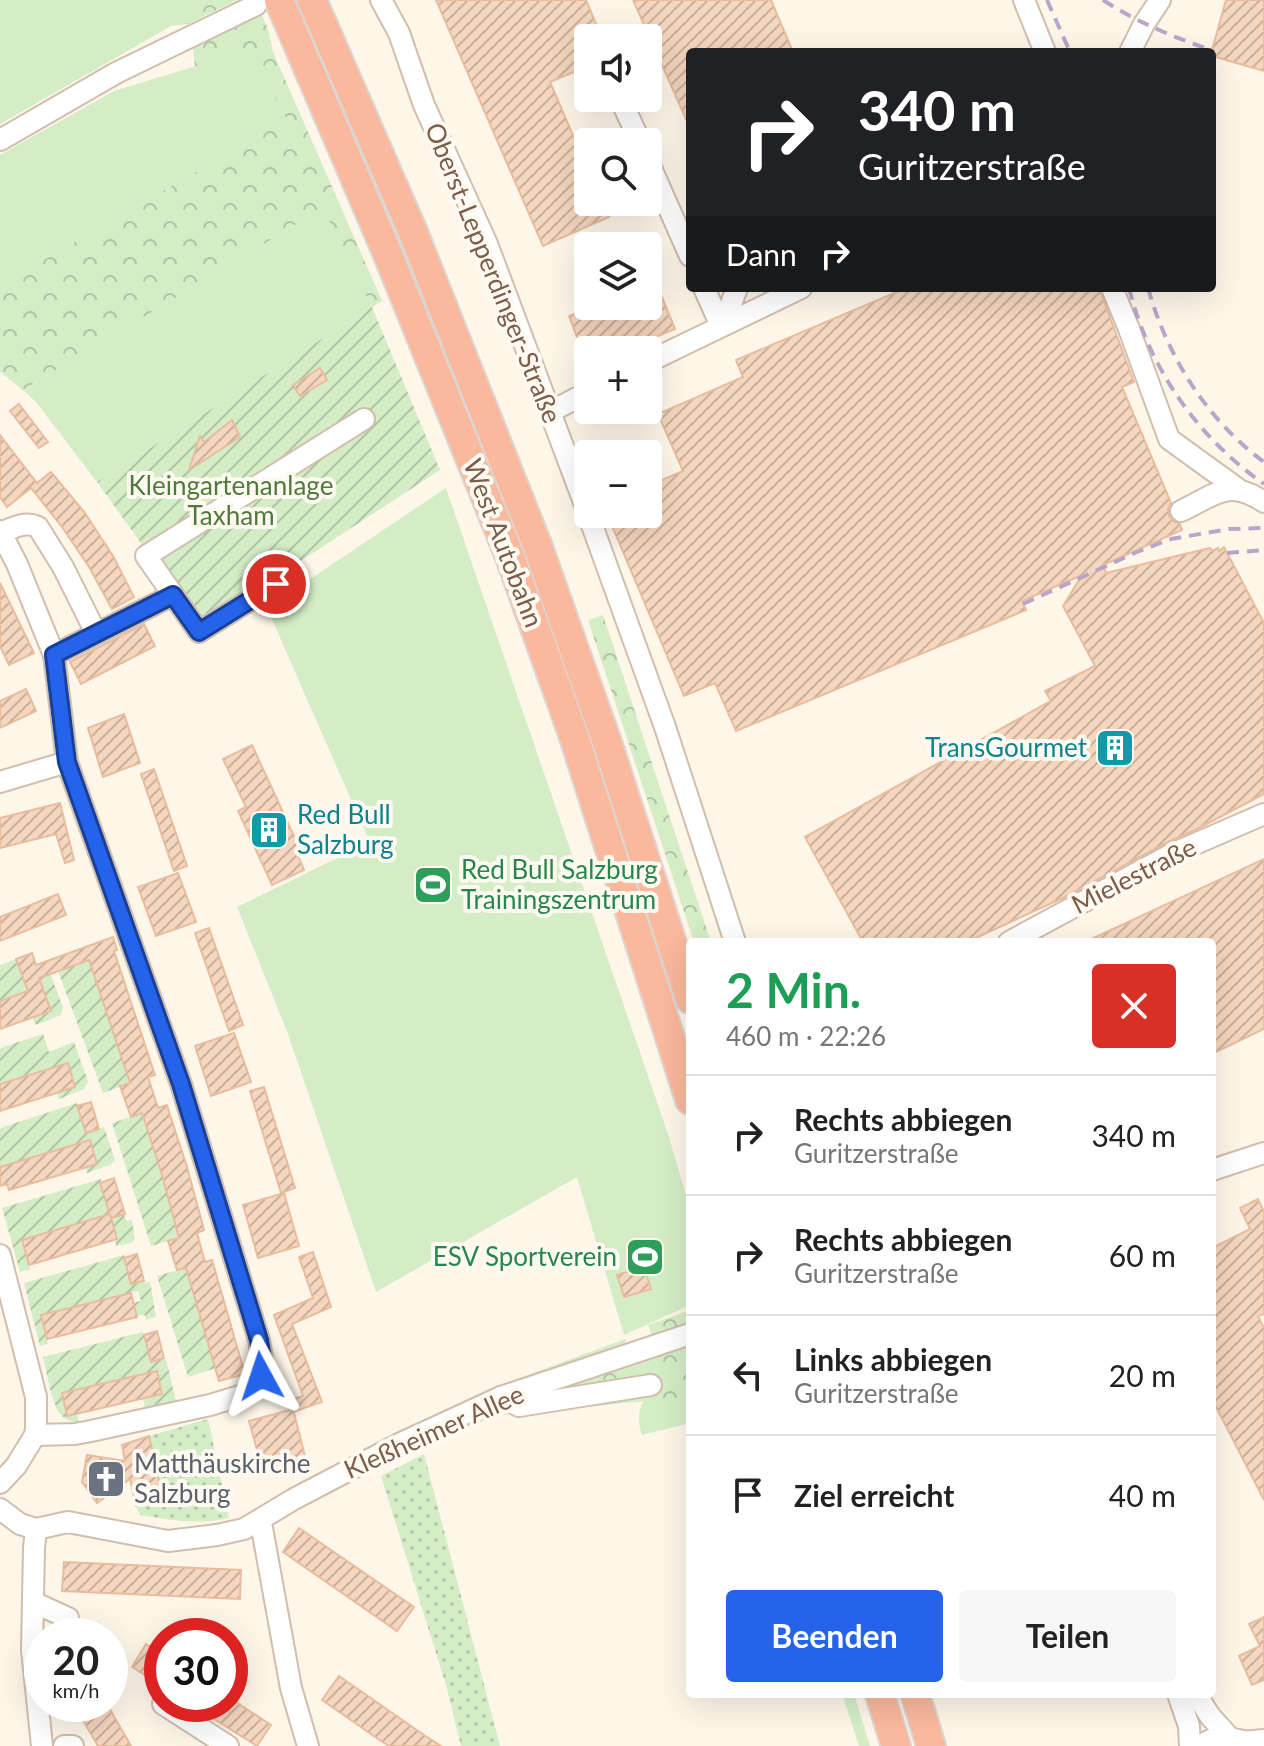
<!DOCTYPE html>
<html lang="de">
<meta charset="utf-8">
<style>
:root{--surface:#fff;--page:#f6f6f6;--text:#222;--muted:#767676;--line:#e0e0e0;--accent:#2563eb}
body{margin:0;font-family:Lato,sans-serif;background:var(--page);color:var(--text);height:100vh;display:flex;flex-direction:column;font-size:30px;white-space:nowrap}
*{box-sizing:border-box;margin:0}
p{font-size:26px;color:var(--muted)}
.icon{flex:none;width:44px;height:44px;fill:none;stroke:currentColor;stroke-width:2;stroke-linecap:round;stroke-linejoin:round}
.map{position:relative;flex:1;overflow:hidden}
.panel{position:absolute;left:686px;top:938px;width:530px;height:760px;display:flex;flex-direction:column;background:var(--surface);border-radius:8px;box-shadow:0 8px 32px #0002}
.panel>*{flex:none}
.banner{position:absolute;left:686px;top:48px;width:530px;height:244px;border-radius:8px;box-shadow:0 8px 32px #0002;background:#202124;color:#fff;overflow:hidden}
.fabs{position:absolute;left:574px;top:24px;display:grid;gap:16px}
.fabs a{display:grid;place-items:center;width:88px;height:88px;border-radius:8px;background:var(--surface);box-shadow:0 8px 32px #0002;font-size:40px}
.speed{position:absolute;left:24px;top:1618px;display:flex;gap:16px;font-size:40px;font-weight:700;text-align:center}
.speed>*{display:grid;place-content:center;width:104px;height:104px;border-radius:50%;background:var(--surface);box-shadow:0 8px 32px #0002;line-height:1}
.speed small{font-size:20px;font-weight:400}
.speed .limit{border:12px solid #d22;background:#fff;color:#111}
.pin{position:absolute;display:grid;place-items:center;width:68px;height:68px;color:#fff;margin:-34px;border:4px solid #fff;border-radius:50%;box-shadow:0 2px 8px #0007}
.me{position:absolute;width:88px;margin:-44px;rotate:355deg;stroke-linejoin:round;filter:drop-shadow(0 0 6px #0008)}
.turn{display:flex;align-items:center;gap:28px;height:168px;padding:0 40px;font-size:36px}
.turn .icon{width:104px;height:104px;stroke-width:2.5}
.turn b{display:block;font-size:56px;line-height:68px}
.then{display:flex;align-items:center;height:76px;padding:0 40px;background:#0003;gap:16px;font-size:30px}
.round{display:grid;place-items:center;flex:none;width:84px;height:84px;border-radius:8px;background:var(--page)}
.head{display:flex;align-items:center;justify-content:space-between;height:136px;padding:0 40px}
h1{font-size:48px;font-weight:700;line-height:60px;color:#1e9e55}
.cta{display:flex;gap:16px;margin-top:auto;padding:16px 40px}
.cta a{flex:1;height:92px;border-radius:8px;background:var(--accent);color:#fff;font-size:32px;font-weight:700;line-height:92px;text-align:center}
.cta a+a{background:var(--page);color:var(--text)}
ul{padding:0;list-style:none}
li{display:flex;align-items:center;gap:24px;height:120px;padding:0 40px;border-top:2px solid var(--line)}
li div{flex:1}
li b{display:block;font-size:30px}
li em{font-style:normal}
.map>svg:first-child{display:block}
</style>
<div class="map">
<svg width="1264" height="1746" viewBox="0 0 1264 1746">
<defs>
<pattern id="forest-crowns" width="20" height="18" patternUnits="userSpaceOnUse" patternTransform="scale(2)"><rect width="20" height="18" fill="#d4edc6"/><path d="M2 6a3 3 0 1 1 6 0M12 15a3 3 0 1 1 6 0" fill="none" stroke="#b1c3a3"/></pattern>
<pattern id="park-dots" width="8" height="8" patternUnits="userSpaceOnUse" patternTransform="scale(2)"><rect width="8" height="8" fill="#d4edc6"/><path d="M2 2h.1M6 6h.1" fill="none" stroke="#b1c3a3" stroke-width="1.8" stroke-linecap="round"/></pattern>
<pattern id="garden-furrows" width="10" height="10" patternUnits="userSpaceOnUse" patternTransform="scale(2)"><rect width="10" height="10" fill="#d4edc6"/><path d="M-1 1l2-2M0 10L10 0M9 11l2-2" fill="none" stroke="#b1c3a3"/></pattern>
<pattern id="building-hatch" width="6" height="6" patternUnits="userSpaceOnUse" patternTransform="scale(2)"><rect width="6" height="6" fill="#f5d6bf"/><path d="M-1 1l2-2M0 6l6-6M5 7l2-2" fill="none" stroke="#cbb19d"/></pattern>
</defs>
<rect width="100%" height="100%" fill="#fef6e9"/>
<g fill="#d4edc6">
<path d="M0 0H187L171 26 0 124Z"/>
<path d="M249 50 287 120 0 285V155L114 91Z"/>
<path d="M324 207 372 307 97 482 36 402 23 390Z"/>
<path d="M446 488 668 1134 690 1209V1305L624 1335 577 1177 376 1292 288 1034 237 907 329 862 371 845 267 608Z"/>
<path d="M625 1339 626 1345 350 1463 349 1459 395 1433 487 1390Z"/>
<path d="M690 1397V1423L642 1435C638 1422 637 1413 644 1401Z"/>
<path d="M842 1694H854L870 1746H859Z"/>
</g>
<g fill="url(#forest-crowns)">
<path d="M187 0H237L188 24 171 26Z"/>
<path d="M260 11 268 29 273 52 382 301 372 307 323 208 23 390 0 372V285L287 120 249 51 195 67 192 42Z"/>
<path d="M603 615 711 942H694L588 620Z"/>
<path d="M690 1310V1397L501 1415 438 1437 303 1504 436 1431 658 1353 648 1325Z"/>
</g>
<g fill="url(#park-dots)">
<path d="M208 1419 229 1518C199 1525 169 1520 140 1515L136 1506 163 1499 149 1436Z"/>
<path d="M424 1454 500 1746H461L446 1685 381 1476Z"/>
</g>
<g fill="url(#garden-furrows)">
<path d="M372 307 440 470 209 621 195 618 97 482Z"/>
<path d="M16 959 23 976 48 967 63 1008 61 1015 36 1025 32 1017 0 1001V965Z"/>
<path d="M89 960 130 1083 103 1093 58 971Z"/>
<path d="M43 1034 49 1052 74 1042 88 1081 84 1089 59 1099 57 1093 75 1087 67 1063 0 1083V1048Z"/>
<path d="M77 1103 86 1133 104 1127 115 1160 110 1165 87 1173 86 1167 89 1140 0 1167V1128Z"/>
<path d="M142 1113 162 1175 179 1238 151 1246 112 1123Z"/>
<path d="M101 1179 110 1214 22 1239 30 1269 20 1272 2 1208Z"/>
<path d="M124 1214 126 1221 132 1220 135 1239 131 1243 116 1246 115 1240 117 1239 111 1218Z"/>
<path d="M124 1255 131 1284 150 1282 156 1317 146 1320 145 1315 137 1316 133 1303 141 1301 138 1291 41 1315 48 1344 40 1346 24 1283Z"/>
<path d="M186 1268 216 1368 188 1377 157 1276Z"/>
<path d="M143 1332 151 1361 166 1359 176 1401 145 1408 143 1399 162 1394 157 1371 62 1393 67 1416 77 1414 79 1423C72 1422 66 1420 61 1415 51 1403 47 1372 43 1357Z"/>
</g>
<g fill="url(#building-hatch)" stroke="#e8bd9e" stroke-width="2">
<path d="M436 0H586L602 38H588V66L550 82 588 170V202H602L609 217 543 246Z"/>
<path d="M633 0H771L793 52H690V128Z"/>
<path d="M1226 0H1264V71L1212 56V50Z"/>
<path d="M648 263 675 329 624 350H582L569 316 593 306H648Z"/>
<path d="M906 288H1099L1134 382 1122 387 1171 503 1168 509 1169 516 1173 521 1180 524 1182 530 1103 565 1106 573 1210 548 1212 551 1218 548 1219 551 1224 547 1264 623V794L1197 829 1166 843 1065 897 967 942H863L805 837 1051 701 1045 691 1095 666 1063 606 1082 575 1022 601 1026 610 736 731 715 683 684 696 607 514H648V486L683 471 658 414 743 377 736 360Z"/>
<path d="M320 368 327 380 300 396 293 385Z"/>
<path d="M19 404 48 442 39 448 10 411Z"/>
<path d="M232 420 240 437 189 470 200 436 204 442Z"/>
<path d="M0 435 37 483 51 472 85 513 113 556 134 597 112 609 89 567 62 527 31 488 7 507 0 497Z"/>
<path d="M0 583 34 653 9 665 0 646Z"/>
<path d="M144 624 155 646 81 684 70 662Z"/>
<path d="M26 689 36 711 0 728V701Z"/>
<path d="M124 714 140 763 103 777 88 728Z"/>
<path d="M252 745 300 849 296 851 304 870 272 885 238 811 246 807 223 759Z"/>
<path d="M154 769 187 866 174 871 141 774Z"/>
<path d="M60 803 74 860 65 863 56 834 0 848V818Z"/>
<path d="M1264 859V1029L1212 1054V942H1085Z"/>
<path d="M178 873 196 922 156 936 138 887Z"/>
<path d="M58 894 66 915 0 941V917Z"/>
<path d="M209 928 243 1025 229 1031 195 933Z"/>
<path d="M113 937 117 950 114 951 118 963 155 1075 148 1077 158 1108 167 1105 170 1115 187 1167 204 1230 197 1233 205 1262 212 1260 245 1374 219 1381 186 1268 177 1270 168 1241 179 1238 162 1175 142 1113 131 1117 120 1086 130 1083 89 960 39 978 51 1011 0 1029V1001L28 991 16 959 32 953 36 965Z"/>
<path d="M234 1033 251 1082 211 1096 195 1046Z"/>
<path d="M68 1063 75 1087 0 1111V1084Z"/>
<path d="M264 1087 295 1188 281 1193 250 1091Z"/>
<path d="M91 1102 99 1129 86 1133 77 1106Z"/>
<path d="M90 1140 97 1164 9 1190 7 1184 0 1186V1167Z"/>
<path d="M114 1178 125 1214 111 1218 100 1183Z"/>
<path d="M284 1193 299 1246 258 1258 243 1205Z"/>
<path d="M1258 1199 1264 1212V1314L1258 1316 1264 1328V1500L1212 1399V1248L1250 1229 1240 1208Z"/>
<path d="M110 1214 117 1239 29 1265 22 1240Z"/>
<path d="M313 1252 331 1307 292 1324 322 1402 293 1412 290 1400 303 1396 274 1315 313 1298 299 1257Z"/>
<path d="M137 1254 144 1281 131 1284 124 1258Z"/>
<path d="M644 1267 651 1289 624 1297 617 1275Z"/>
<path d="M131 1293 137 1317 47 1339 41 1315Z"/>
<path d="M157 1331 164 1358 151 1362 144 1335Z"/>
<path d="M157 1371 162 1394 67 1416 62 1393Z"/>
<path d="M293 1409 306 1460 263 1472 249 1421Z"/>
<path d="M149 1436 163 1499 136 1506 130 1479 97 1503 82 1482 87 1455 125 1461 122 1445Z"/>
<path d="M299 1528 414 1607 397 1631 283 1552Z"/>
<path d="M64 1562 241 1570 240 1599 62 1591Z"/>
<path d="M1264 1617V1680L1252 1685 1239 1656 1260 1646 1249 1624Z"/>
<path d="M146 1644 162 1654V1686L132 1667Z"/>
<path d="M339 1676 424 1735 441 1746H389L381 1741 322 1700Z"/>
<path d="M230 1698 271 1725 257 1746 190 1704H230Z"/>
<path d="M87 1704H107L131 1746H98L77 1710Z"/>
</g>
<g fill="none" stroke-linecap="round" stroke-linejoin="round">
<g stroke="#d1bead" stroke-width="24">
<g id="minor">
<path d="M381 0 399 33 424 105 487 244 588 513"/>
<path d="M1024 0 1045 52"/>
<path d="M1130 52 1144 24 1160 0"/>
<path d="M620 98 640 142"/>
<path d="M0 140 116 73 256 5"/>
<path d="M648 161 690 256"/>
<path d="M704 288 721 326"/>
<path d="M1112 288 1129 329 1169 439 1238 489"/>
<path d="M735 318 730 307 737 288"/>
<path d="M648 362 801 288"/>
<path d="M550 412 588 392"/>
<path d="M1181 511C1215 495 1228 478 1264 502"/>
<path d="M588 514 665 727 735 942"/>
<path d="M0 531 17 564 54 655 67 762 181 1084 259 1340 263 1365 261 1376 255 1385 243 1395 210 1405 91 1431 75 1434 35 1435"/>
<path d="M1 533C14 527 25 521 38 527L63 567 96 633"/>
<path d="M276 584 199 632 146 556 364 419"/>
<path d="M54 655 173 595"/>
<path d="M0 782 67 762"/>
<path d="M1009 942 1172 854 1264 814"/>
<path d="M1212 1170 1264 1153"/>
<path d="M0 1255 36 1397V1428L35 1435 16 1466 0 1483"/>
<path d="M501 1397 519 1406 651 1385"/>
<path d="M0 1509 20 1524 36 1529 68 1522 168 1541 217 1535 244 1529 294 1499 399 1444 501 1397 690 1334"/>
<path d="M259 1521 262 1528 291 1688 308 1746"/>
<path d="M36 1529 34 1548 32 1650 42 1746"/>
<path d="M33 1602 68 1618V1636"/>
<path d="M1178 1694 1189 1726 1190 1746"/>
<path d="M1196 1694 1210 1716 1229 1737"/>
<path d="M163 1704 228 1746"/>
<path d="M64 1746H73"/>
<path d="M1201 1746C1215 1734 1227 1738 1244 1741 1250 1742 1258 1740 1264 1740"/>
</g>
</g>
<g stroke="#dcd5d0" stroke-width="32">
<g id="highway">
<path d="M279 0 386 250 510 557 574 737 690 1100"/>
<path d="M312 0 413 232 538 547 608 745 690 999"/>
<path d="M880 1694 896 1746"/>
<path d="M915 1694 931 1746"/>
</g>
</g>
<use href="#minor" stroke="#fff" stroke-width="20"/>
<use href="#highway" stroke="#fab89d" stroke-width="28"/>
<g stroke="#baa5ca" stroke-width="4" stroke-dasharray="12 8" stroke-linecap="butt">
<path d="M1047 0 1070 52"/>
<path d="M1103 0C1137 22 1171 36 1208 49"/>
<path d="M1129 288C1149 368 1197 437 1264 484"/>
<path d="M1148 288C1167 356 1207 420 1264 462"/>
<path d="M1227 553 1264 550"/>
<path d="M1023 604 1137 552 1171 539 1229 529 1264 528"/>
</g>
</g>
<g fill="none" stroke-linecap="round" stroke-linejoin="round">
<g stroke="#184099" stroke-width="20">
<path id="route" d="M261 1376 263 1365 259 1340 181 1084 67 762 54 655 173 595 199 632 276 584"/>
</g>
<use href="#route" stroke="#2563eb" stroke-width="14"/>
</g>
<defs>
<g id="building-square" transform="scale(2)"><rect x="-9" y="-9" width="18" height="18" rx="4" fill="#0f9aa8" stroke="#fffaf1"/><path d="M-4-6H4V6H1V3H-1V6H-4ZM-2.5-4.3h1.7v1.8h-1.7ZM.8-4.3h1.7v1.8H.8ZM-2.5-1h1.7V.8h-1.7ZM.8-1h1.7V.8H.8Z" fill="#fff"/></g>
<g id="stadium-square" transform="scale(2)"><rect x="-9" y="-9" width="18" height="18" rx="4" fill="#2e9e5b" stroke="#fffaf1"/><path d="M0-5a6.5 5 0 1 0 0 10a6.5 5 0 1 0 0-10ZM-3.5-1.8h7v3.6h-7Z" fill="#fff"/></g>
<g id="church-square" transform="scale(2)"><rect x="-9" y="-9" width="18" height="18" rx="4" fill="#6b7280" stroke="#fffaf1"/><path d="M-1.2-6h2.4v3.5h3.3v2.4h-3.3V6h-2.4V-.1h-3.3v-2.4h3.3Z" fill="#fff"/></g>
</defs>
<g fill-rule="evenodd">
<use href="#building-square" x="1115" y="748"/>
<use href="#building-square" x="269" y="830"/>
<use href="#stadium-square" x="433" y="885"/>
<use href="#stadium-square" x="645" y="1257"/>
<use href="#church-square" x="106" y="1479"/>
</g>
<g text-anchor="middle" stroke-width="8" stroke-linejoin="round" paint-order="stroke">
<g font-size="26" fill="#7a5d4a" stroke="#fffaf1">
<text transform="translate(493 273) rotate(68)" y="9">Oberst-Lepperdinger-Straße</text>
<text transform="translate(503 543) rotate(69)" y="9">West Autobahn</text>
<text transform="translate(1134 876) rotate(-27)" y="9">Mielestraße</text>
<text transform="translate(434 1432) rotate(-24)" y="9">Kleßheimer Allee</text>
</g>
<g font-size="26" fill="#4e7a3e" stroke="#fffaf1">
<text x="231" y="495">Kleingartenanlage<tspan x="231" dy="30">Taxham</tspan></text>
</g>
<g font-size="26" fill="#0d838f" stroke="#fffaf1" text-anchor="end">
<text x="1087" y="757">TransGourmet</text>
<text x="297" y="824" text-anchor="start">Red Bull<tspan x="297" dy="30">Salzburg</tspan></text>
</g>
<g font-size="26" fill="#27864d" stroke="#fffaf1" text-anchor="start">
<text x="461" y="879">Red Bull Salzburg<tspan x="461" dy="30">Trainingszentrum</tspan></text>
<text x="617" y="1266" text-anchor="end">ESV Sportverein</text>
</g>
<g font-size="26" fill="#5b616d" stroke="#fffaf1" text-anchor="start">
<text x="134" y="1473">Matthäuskirche<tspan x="134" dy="30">Salzburg</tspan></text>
</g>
</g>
</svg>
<div class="fabs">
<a><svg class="icon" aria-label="sound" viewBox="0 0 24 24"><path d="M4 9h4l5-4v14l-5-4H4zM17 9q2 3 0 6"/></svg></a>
<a><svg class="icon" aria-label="search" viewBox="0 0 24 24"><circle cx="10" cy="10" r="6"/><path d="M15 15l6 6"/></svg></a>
<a><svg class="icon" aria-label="layers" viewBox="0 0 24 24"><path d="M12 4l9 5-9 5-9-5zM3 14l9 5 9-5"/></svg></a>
<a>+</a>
<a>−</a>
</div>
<div class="speed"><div>20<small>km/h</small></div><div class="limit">30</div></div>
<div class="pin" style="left:276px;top:584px;background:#d93025"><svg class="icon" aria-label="arrive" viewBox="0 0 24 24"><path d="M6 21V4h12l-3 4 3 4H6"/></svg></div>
<svg class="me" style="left:261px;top:1376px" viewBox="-20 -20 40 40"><path d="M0-17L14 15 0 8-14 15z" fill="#2563eb" stroke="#fff" stroke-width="4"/></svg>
<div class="banner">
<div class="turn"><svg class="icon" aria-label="right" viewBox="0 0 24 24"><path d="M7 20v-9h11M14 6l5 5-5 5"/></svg><div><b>340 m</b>Guritzerstraße</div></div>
<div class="then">Dann<svg class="icon" aria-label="right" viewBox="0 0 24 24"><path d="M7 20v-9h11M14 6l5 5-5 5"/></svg></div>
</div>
<section class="panel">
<div class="head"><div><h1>2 Min.</h1><p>460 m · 22:26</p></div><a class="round" style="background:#d93025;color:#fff"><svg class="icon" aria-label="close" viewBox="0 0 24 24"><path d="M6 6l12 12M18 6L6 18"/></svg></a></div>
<ul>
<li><svg class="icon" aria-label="right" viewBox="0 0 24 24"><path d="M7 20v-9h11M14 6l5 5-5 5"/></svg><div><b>Rechts abbiegen</b><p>Guritzerstraße</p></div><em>340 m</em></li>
<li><svg class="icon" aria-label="right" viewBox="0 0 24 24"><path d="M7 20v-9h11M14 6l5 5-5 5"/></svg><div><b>Rechts abbiegen</b><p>Guritzerstraße</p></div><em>60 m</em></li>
<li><svg class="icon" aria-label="left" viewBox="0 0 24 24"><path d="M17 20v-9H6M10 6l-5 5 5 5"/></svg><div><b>Links abbiegen</b><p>Guritzerstraße</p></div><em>20 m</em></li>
<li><svg class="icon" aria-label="arrive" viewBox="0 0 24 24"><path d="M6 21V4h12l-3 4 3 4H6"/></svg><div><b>Ziel erreicht</b></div><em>40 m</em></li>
</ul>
<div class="cta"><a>Beenden</a><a>Teilen</a></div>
</section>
</div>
